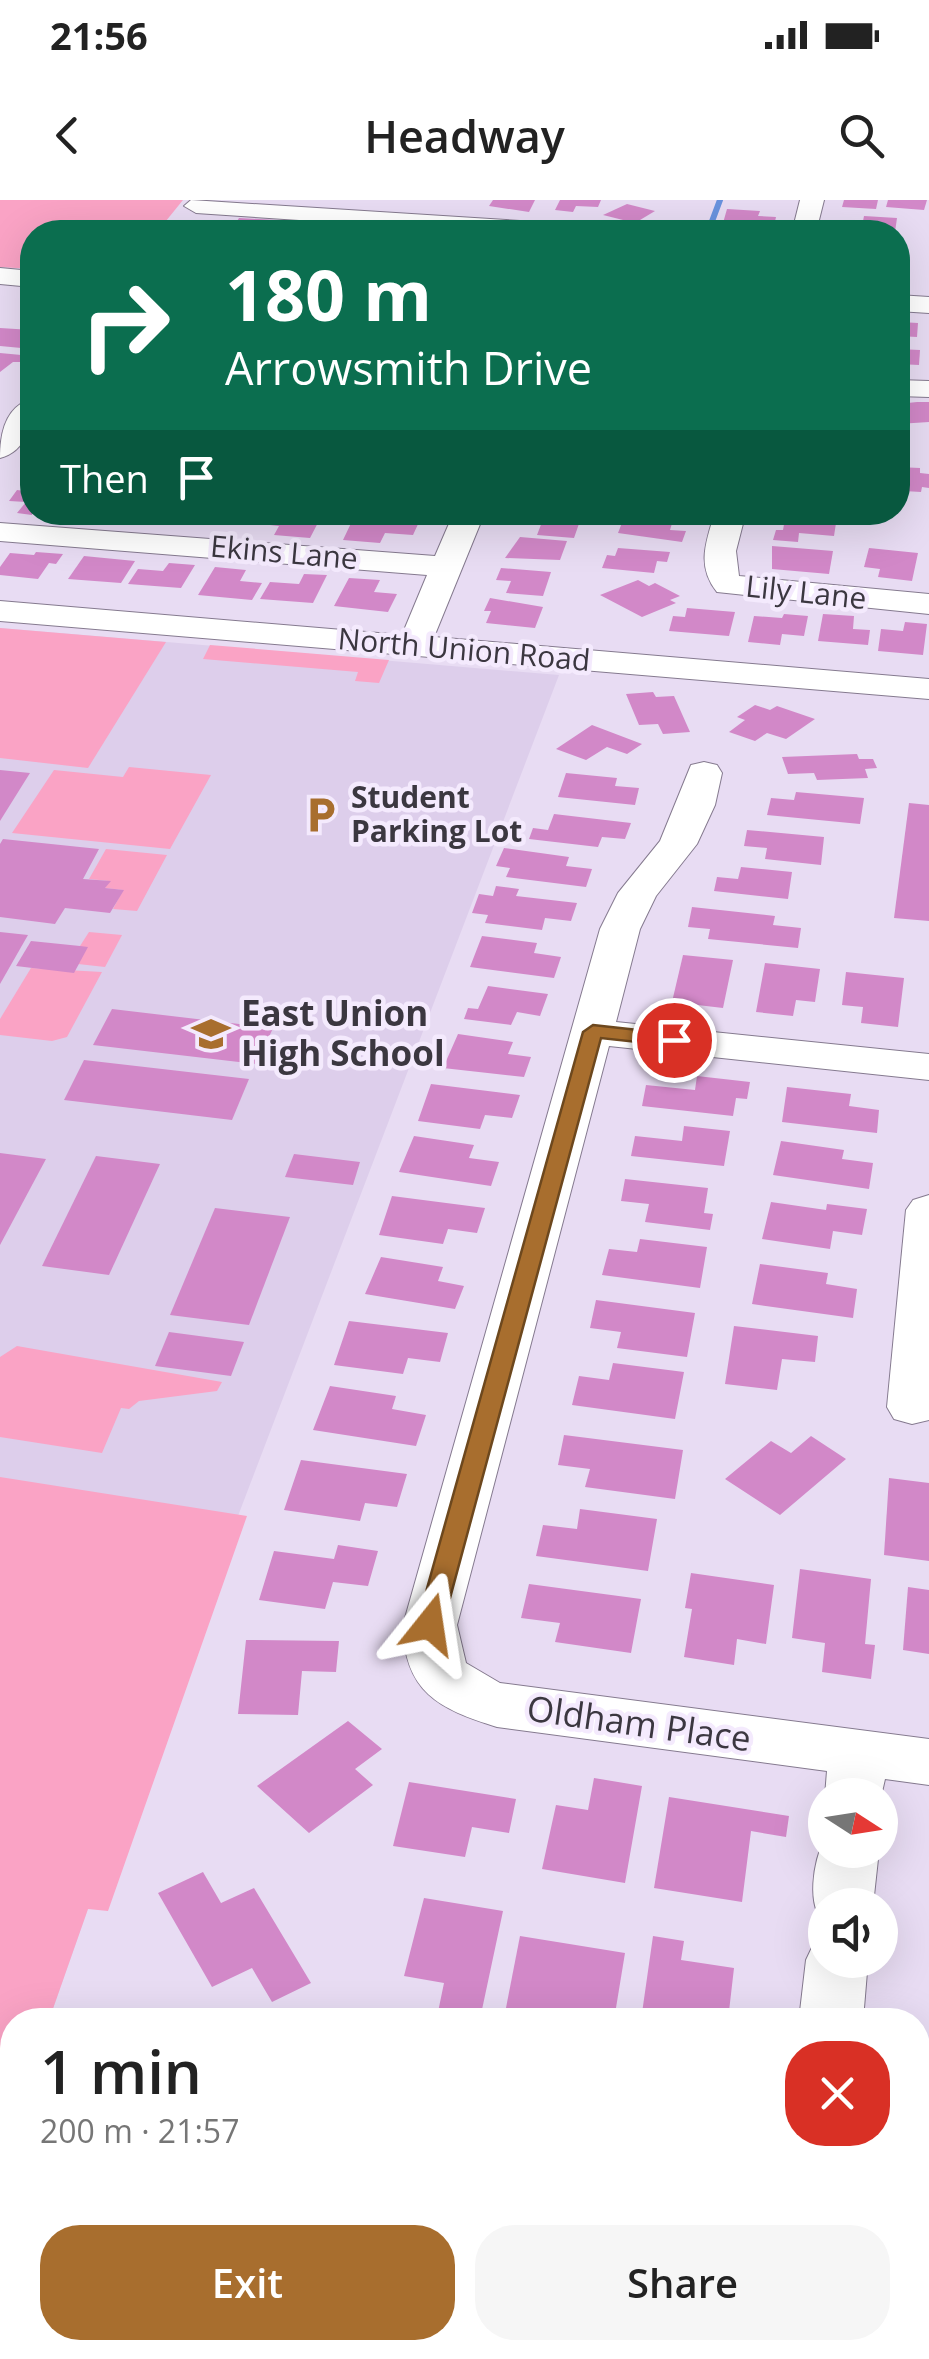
<!DOCTYPE html>
<meta charset="utf-8">
<style>
:root{--surface:#fff;--page:#f6f6f6;--text:#222;--muted:#767676;--accent:#a86e2e}
body{margin:0;font-family:"Open Sans",sans-serif;background:var(--page);color:var(--text);height:100vh;display:flex;flex-direction:column;font-size:38px;white-space:nowrap}
*{box-sizing:border-box;margin:0}
p{font-size:32px;color:var(--muted)}
.icon{flex:none;width:55px;height:55px;fill:none;stroke:currentColor;stroke-width:2;stroke-linecap:round;stroke-linejoin:round}
.map{position:relative;flex:1;overflow:hidden}
.panel{position:absolute;left:0px;top:1808px;width:930px;height:352px;display:flex;flex-direction:column;background:var(--surface);border-radius:40px 40px 0 0;box-shadow:0 10px 40px #0002}
.panel>*{flex:none}
.banner{position:absolute;left:20px;top:20px;width:890px;height:305px;border-radius:40px;box-shadow:0 10px 40px #0002;background:#0b6e4f;color:#fff;overflow:hidden}
.needle{width:65px;rotate:102deg}
.fabs{position:absolute;left:808px;top:1578px;display:grid;gap:20px}
.fabs a{display:grid;place-items:center;width:90px;height:90px;border-radius:50%;background:var(--surface);box-shadow:0 10px 40px #0002;font-size:50px}
.pin{position:absolute;display:grid;place-items:center;width:85px;height:85px;color:#fff;margin:-42px;border:5px solid #fff;border-radius:50%;box-shadow:0 2px 10px #0007}
.me{position:absolute;width:110px;margin:-55px;rotate:15deg;stroke-linejoin:round;filter:drop-shadow(0 0 8px #0008)}
.turn{display:flex;align-items:center;gap:35px;height:210px;padding:0 40px;font-size:45px}
.turn .icon{width:130px;height:130px;stroke-width:2.5}
.turn b{display:block;font-size:70px;line-height:85px}
.then{display:flex;align-items:center;height:95px;padding:0 40px;background:#0003;gap:20px;font-size:38px}
.round{display:grid;place-items:center;flex:none;width:105px;height:105px;border-radius:40px;background:var(--page)}
.summary{display:flex;align-items:center;justify-content:space-between;height:170px;padding:0 40px}
h1{font-size:60px;font-weight:600;line-height:75px}
.primary-button{display:flex;gap:20px;margin-top:auto;padding:20px 40px}
.primary-button a{flex:1;height:115px;border-radius:40px;background:var(--accent);color:#fff;font-size:40px;font-weight:600;line-height:115px;text-align:center}
.primary-button a+a{background:var(--page);color:var(--text)}
.status{display:flex;justify-content:space-between;align-items:center;height:70px;padding:0 50px;background:var(--surface);direction:ltr}
.status svg{height:28px;fill:currentColor}
header{display:flex;justify-content:space-between;align-items:center;height:130px;padding:0 40px;background:var(--surface);font-size:45px;font-weight:600}
.map>svg:first-child{display:block}
</style>
<div class="status"><b>21:56</b><svg viewBox="0 0 49 12"><path d="M0 12V9h3v3zM5 12V6h3v6zM10 12V3h3v9zM15 12V0h3v12zM26 1h20v11H26zM47 4h2v5h-2z"/></svg></div>
<header><svg class="icon" aria-label="back" viewBox="0 0 24 24"><path d="M15 5l-7 7 7 7"/></svg>Headway<svg class="icon" aria-label="search" viewBox="0 0 24 24"><circle cx="10" cy="10" r="6"/><path d="M15 15l6 6"/></svg></header>
<div class="map">
<svg width="929" height="2159" viewBox="0 0 929 2159">
<rect width="100%" height="100%" fill="#e8dcf3"/>
<path fill="#ddceeb" d="M0 428 559 475 88 1709 49 1820H12V1924L0 1960Z"/>
<g fill="#faa3c5">
<path d="M0 0H183L157 32H32V69L0 67Z"/>
<path d="M0 428 166 442 88 568 0 558Z"/>
<path d="M210 445 389 460 379 483 355 481 358 472 203 459Z"/>
<path d="M129 567 211 575 170 649 12 633 54 570 123 577Z"/>
<path d="M106 649 167 655 137 711 113 709 123 690 105 688 109 681 89 679Z"/>
<path d="M89 732 122 735 105 767 78 764 80 746Z"/>
<path d="M31 768 102 772 67 837 52 841 0 835V819Z"/>
<path d="M17 1146 222 1182 217 1191 139 1201 129 1209 121 1208 102 1253 0 1237V1157Z"/>
<path d="M0 1277 247 1316 108 1711 88 1709 49 1820H12V1924L0 1960Z"/>
</g>
<g fill="none" stroke-linecap="round" stroke-linejoin="round">
<path stroke="#6992de" stroke-width="6" d="M708 32 720 0"/>
</g>
<g fill="#d288c8">
<path d="M493 0H535L529 12 489 6Z"/>
<path d="M560 0H601L598 7 576 6 573 12 555 10Z"/>
<path d="M844 0H878L876 9 842 7Z"/>
<path d="M888 0H927L924 10 886 7Z"/>
<path d="M627 4 655 11 635 23 603 15Z"/>
<path d="M727 9 760 11 758 16 776 17 774 26 723 23Z"/>
<path d="M864 16 897 18 895 32 843 28 845 20 863 21Z"/>
<path d="M239 18 277 20 272 28 252 27 248 32H217L222 25 234 26Z"/>
<path d="M298 21 335 23 331 29 337 32H298L301 28 293 27Z"/>
<path d="M641 26 692 28V32H641Z"/>
<path d="M722 26 777 30V32H719Z"/>
<path d="M898 116 902 117 901 122 918 123 917 137 898 136Z"/>
<path d="M0 128 32 130V149L0 146Z"/>
<path d="M898 149 920 150 919 165 898 164Z"/>
<path d="M0 153 32 156V162H13L0 172Z"/>
<path d="M917 202H929V222L898 224V204Z"/>
<path d="M898 267 920 268V273L929 274V288L922 287 921 292 904 291 905 284H898Z"/>
<path d="M17 290 32 292V315L17 313 26 302 9 301Z"/>
<path d="M93 312H136L134 316H142L137 324 87 320Z"/>
<path d="M257 312H294L322 315 310 338 274 335 279 326 251 323Z"/>
<path d="M523 312H547L582 315 574 338 537 335 542 322 520 321Z"/>
<path d="M625 315 673 320 670 330 686 331 682 342 618 333Z"/>
<path d="M354 317 419 322 413 335 385 333 380 343 343 340Z"/>
<path d="M785 319 836 323 834 336 799 333 798 342 773 340 776 330H783Z"/>
<path d="M520 337 567 341 560 360 505 358Z"/>
<path d="M772 346 833 351 829 374 772 369Z"/>
<path d="M618 348 670 352 667 362 657 361 654 373 602 368 607 355 615 356Z"/>
<path d="M869 348 918 353 912 381 878 377 880 369 864 367Z"/>
<path d="M36 352 63 354 56 364 49 363 38 379 0 375V367L10 353 34 355Z"/>
<path d="M84 356 135 361 121 383 68 379Z"/>
<path d="M169 363 195 365 181 388 128 384 138 369 163 371Z"/>
<path d="M215 367 246 370 240 381 262 383 252 400 198 395Z"/>
<path d="M501 368 551 372 543 396 506 393 511 381 496 380Z"/>
<path d="M304 374 327 375 313 403 260 399 270 382 299 384Z"/>
<path d="M349 378 380 380 374 392 397 394 388 412 334 406Z"/>
<path d="M638 380 649 386 655 383 680 396 670 400 676 403 642 417 600 395Z"/>
<path d="M490 398 543 407 535 428 486 423 491 411H484Z"/>
<path d="M687 408 735 412 729 436 669 431 673 416 685 417Z"/>
<path d="M784 414 808 416 804 436 782 434 780 445 748 442 754 416 782 418Z"/>
<path d="M823 414 854 416 853 429 870 430 868 445 818 441Z"/>
<path d="M905 422 927 424 923 455 878 451 881 429 903 431Z"/>
<path d="M653 492 656 497 674 496 690 532 663 534 658 524 639 525 626 494Z"/>
<path d="M755 505 770 510 777 506 815 519 786 539 767 533 755 541 729 532 745 520 737 517Z"/>
<path d="M592 525 642 544 627 554 607 547 586 560 556 549Z"/>
<path d="M857 554 859 559H873L877 568 865 569 868 578 817 580 814 573 788 574 782 557Z"/>
<path d="M0 570 30 573 0 621Z"/>
<path d="M566 573 617 578 615 586 639 588 635 605 558 597Z"/>
<path d="M796 592 864 598 860 624 767 615 771 598 794 600Z"/>
<path d="M909 603 929 605V721L894 718Z"/>
<path d="M554 614 631 623 625 639 602 637 598 647 529 639 533 628 548 630Z"/>
<path d="M747 630 824 637 821 665 765 659 767 648 744 646Z"/>
<path d="M3 639 99 649 83 679 111 681 105 688 124 690 110 713 65 708 55 724 0 717V644Z"/>
<path d="M504 648 569 657 566 666 592 669 586 687 506 677 510 668 496 666Z"/>
<path d="M741 667 792 672 788 699 714 691 717 677 738 679Z"/>
<path d="M496 686 519 689 516 696 577 703 571 721 545 718 542 730 485 723 488 715 472 713 479 694 493 696Z"/>
<path d="M692 707 775 716 773 725 801 728 798 748 708 739 710 729 688 727Z"/>
<path d="M0 732 28 735 0 784Z"/>
<path d="M482 736 537 743 534 753 561 757 554 778 470 767Z"/>
<path d="M31 741 80 746 88 747 74 773 16 766Z"/>
<path d="M683 755 733 760 723 808 672 802Z"/>
<path d="M765 763 820 769 815 802 796 800 793 816 756 812Z"/>
<path d="M846 772 904 778 898 827 861 823 863 807 842 805Z"/>
<path d="M488 786 548 794 540 816 517 812 511 825 464 819 468 808 478 809Z"/>
<path d="M112 809 273 828 257 864 93 845Z"/>
<path d="M458 834 513 842 508 854 531 857 524 877 443 868Z"/>
<path d="M84 860 249 879 232 920 64 900Z"/>
<path d="M697 876 750 882 747 899 736 898 733 916 642 906 646 885 695 890Z"/>
<path d="M431 884 520 895 512 918 485 915 480 929 418 921Z"/>
<path d="M787 887 851 894 849 906 879 910 877 933 782 922Z"/>
<path d="M684 926 730 931 724 966 631 956 635 936 682 941Z"/>
<path d="M414 936 474 945 469 958 499 962 491 986 399 972Z"/>
<path d="M781 941 844 950 842 959 873 963 869 989 773 975Z"/>
<path d="M0 953 46 959 0 1045Z"/>
<path d="M294 954 360 962 353 985 285 977Z"/>
<path d="M96 956 160 964 109 1075 42 1066Z"/>
<path d="M625 979 708 988 704 1013 713 1014 710 1030 645 1022 649 1004 621 1001Z"/>
<path d="M392 996 485 1008 477 1033 448 1029 443 1044 379 1035Z"/>
<path d="M771 1002 826 1010 827 1004 867 1009 862 1035 833 1031 830 1049 762 1039Z"/>
<path d="M215 1008 290 1017 249 1125 170 1115Z"/>
<path d="M640 1039 707 1047 700 1088 602 1075 609 1049 637 1052Z"/>
<path d="M381 1057 443 1067 438 1081 464 1086 455 1109 365 1094Z"/>
<path d="M760 1064 828 1073 826 1084 857 1089 853 1118 752 1104Z"/>
<path d="M596 1100 695 1113 687 1157 617 1148 621 1132 590 1128Z"/>
<path d="M349 1121 448 1133 440 1162 408 1158 403 1174 334 1165Z"/>
<path d="M734 1126 818 1136 815 1162 782 1159 777 1190 725 1184Z"/>
<path d="M169 1132 244 1142 231 1176 155 1166Z"/>
<path d="M613 1163 684 1172 675 1219 572 1205 579 1176 609 1180Z"/>
<path d="M330 1186 396 1196 392 1209 426 1215 416 1246 313 1230Z"/>
<path d="M564 1235 683 1250 675 1299 585 1287 590 1269 558 1265Z"/>
<path d="M811 1236 846 1259 780 1315 725 1279 771 1241 791 1253Z"/>
<path d="M301 1260 407 1274 397 1307 365 1303 360 1321 284 1310Z"/>
<path d="M889 1278 929 1283V1361L884 1355Z"/>
<path d="M580 1309 657 1319 648 1371 536 1356 543 1325 577 1329Z"/>
<path d="M338 1345 378 1351 368 1386 333 1382 325 1409 259 1400 274 1351 334 1359Z"/>
<path d="M800 1369 871 1379 865 1444 875 1445 871 1479 822 1472 825 1443 792 1438Z"/>
<path d="M691 1373 774 1385 766 1444 737 1439 734 1465 684 1457 692 1409 685 1408Z"/>
<path d="M529 1384 641 1399 631 1453 555 1442 560 1423 521 1418Z"/>
<path d="M908 1387 929 1390V1454L903 1450Z"/>
<path d="M246 1440 339 1441 336 1472 302 1471 298 1515 238 1514Z"/>
<path d="M348 1521 382 1549 355 1569 373 1585 309 1633 257 1586Z"/>
<path d="M594 1578 642 1586 625 1683 542 1669 556 1605 588 1610Z"/>
<path d="M409 1582 516 1599 509 1633 472 1627 465 1657 393 1646Z"/>
<path d="M669 1597 789 1616 786 1637 751 1631 742 1702 654 1688Z"/>
<path d="M203 1672 221 1703 254 1688 311 1783 272 1802 252 1768 212 1787 158 1693Z"/>
<path d="M424 1698 503 1711 480 1819 438 1812 444 1783 404 1776Z"/>
<path d="M520 1736 625 1753 614 1820H552L505 1813Z"/>
<path d="M653 1736 684 1741 681 1760 734 1768 728 1820H641Z"/>
<path d="M918 2090 929 2092V2159H906L907 2148H918Z"/>
<path d="M445 2148H538L536 2159H443Z"/>
<path d="M593 2148H685L683 2159H591Z"/>
</g>
<g fill="none" stroke-linecap="round" stroke-linejoin="round">
<g stroke="#857a8f" stroke-width="2">
<g id="minor">
<path d="M191 0 584 25 596 32H480L196 13 184 6Z"/>
<path d="M800 0H824L816 32H792Z"/>
<path d="M0 68 32 71V87L0 84Z"/>
<path d="M898 95 929 97V113L898 111Z"/>
<path d="M898 180 929 181V197L898 196Z"/>
<path d="M32 199C33 223 27 251 0 258 0 234 5 206 32 199Z"/>
<path d="M454 312H485L434 437 929 479V499L0 421V401L402 435 427 375 0 341V323L435 356Z"/>
<path d="M715 312H746L736 351 739 376 929 394V414L717 392C696 366 706 342 715 312Z"/>
<path d="M704 562 717 565 722 573 715 605 697 644 656 696 640 729 616 822 929 854V880L609 846 457 1425 466 1463 500 1483 929 1539V1585L885 1579 880 1601V1595L825 1596 827 1571 497 1527C439 1509 404 1492 403 1425L600 729 618 693 660 641 691 565Z"/>
<path d="M929 995V1220L912 1224 894 1219 887 1207 906 1010 913 1000Z"/>
<path d="M825 1638V1650H879L873 1705H825V1724C806 1706 813 1662 825 1638Z"/>
<path d="M825 1738V1760H868L863 1820H799L806 1760 815 1741Z"/>
<path d="M918 1972 929 1974V2036L918 2034Z"/>
<path d="M756 2148H826L824 2159H754Z"/>
</g>
</g>
<use href="#minor" fill="#fff" fill-rule="evenodd"/>
</g>
<path fill="#a86e2e" stroke="#6d481e" stroke-width="2.5" d="M593 825 674 834 684 840 674 846 601 838 443 1424 440 1432H421L417 1424 583 832Z"/>
<defs>
<g id="parking-bare" transform="scale(3)"><path d="M-3.5-5.5H1a3.5 3.5 0 0 1 0 7H-1V5.5H-3.5ZM-1-3.4V-.6H.8a1.4 1.4 0 0 0 0-2.8Z" fill="#a86e2e" stroke="#f4eafd" stroke-width="2.5" paint-order="stroke"/></g>
<g id="school-bare" transform="scale(3)"><path d="M0-5L7-2L0 1L-7-2ZM-4 1L0 2.5L4 1V4Q0 6-4 4Z" fill="#a86e2e" stroke="#f4eafd" stroke-width="2.5" paint-order="stroke"/></g>
</defs>
<g fill-rule="evenodd">
<use href="#parking-bare" x="321" y="615"/>
<use href="#school-bare" x="211" y="834"/>
</g>
<g text-anchor="middle" stroke-width="9" stroke-linejoin="round" paint-order="stroke">
<g font-size="30" fill="#3b3740" stroke="#f4eafd">
<text transform="translate(284 353) rotate(5)" y="10">Ekins Lane</text>
<text transform="translate(806 393) rotate(6)" y="10">Lily Lane</text>
<text transform="translate(464 450) rotate(5)" y="10">North Union Road</text>
</g>
<g font-size="30" font-weight="bold" fill="#3b3740" stroke="#f4eafd" text-anchor="start">
<text x="351" y="608">Student<tspan x="351" dy="34">Parking Lot</tspan></text>
</g>
<g font-size="35" font-weight="bold" fill="#3b3740" stroke="#f4eafd" text-anchor="start">
<text x="241" y="826">East Union<tspan x="241" dy="40">High School</tspan></text>
</g>
<g font-size="35" fill="#3b3740" stroke="#f4eafd">
<text transform="translate(639 1524) rotate(8)" y="12">Oldham Place</text>
</g>
</g>
</svg>
<div class="fabs">
<a><svg class="needle" viewBox="-14 -14 28 28"><path d="M0-13l5 13h-10z" fill="#e53935"/><path d="M0 13l5-13h-10z" fill="#767676"/></svg></a>
<a><svg class="icon" aria-label="sound" viewBox="0 0 24 24"><path d="M4 9h4l5-4v14l-5-4H4zM17 9q2 3 0 6"/></svg></a>
</div>
<div class="pin" style="left:674px;top:840px;background:#d93025"><svg class="icon" aria-label="arrive" viewBox="0 0 24 24"><path d="M6 21V4h12l-3 4 3 4H6"/></svg></div>
<svg class="me" style="left:430px;top:1424px" viewBox="-20 -20 40 40"><path d="M0-17L14 15 0 8-14 15z" fill="#a86e2e" stroke="#fff" stroke-width="4"/></svg>
<div class="banner">
<div class="turn"><svg class="icon" aria-label="right" viewBox="0 0 24 24"><path d="M7 20v-9h11M14 6l5 5-5 5"/></svg><div><b>180 m</b>Arrowsmith Drive</div></div>
<div class="then">Then<svg class="icon" aria-label="arrive" viewBox="0 0 24 24"><path d="M6 21V4h12l-3 4 3 4H6"/></svg></div>
</div>
<section class="panel">
<div class="summary"><div><h1>1 min</h1><p>200 m · 21:57</p></div><a class="round" style="background:#d93025;color:#fff"><svg class="icon" aria-label="close" viewBox="0 0 24 24"><path d="M6 6l12 12M18 6L6 18"/></svg></a></div>
<div class="primary-button"><a>Exit</a><a>Share</a></div>
</section>
</div>
